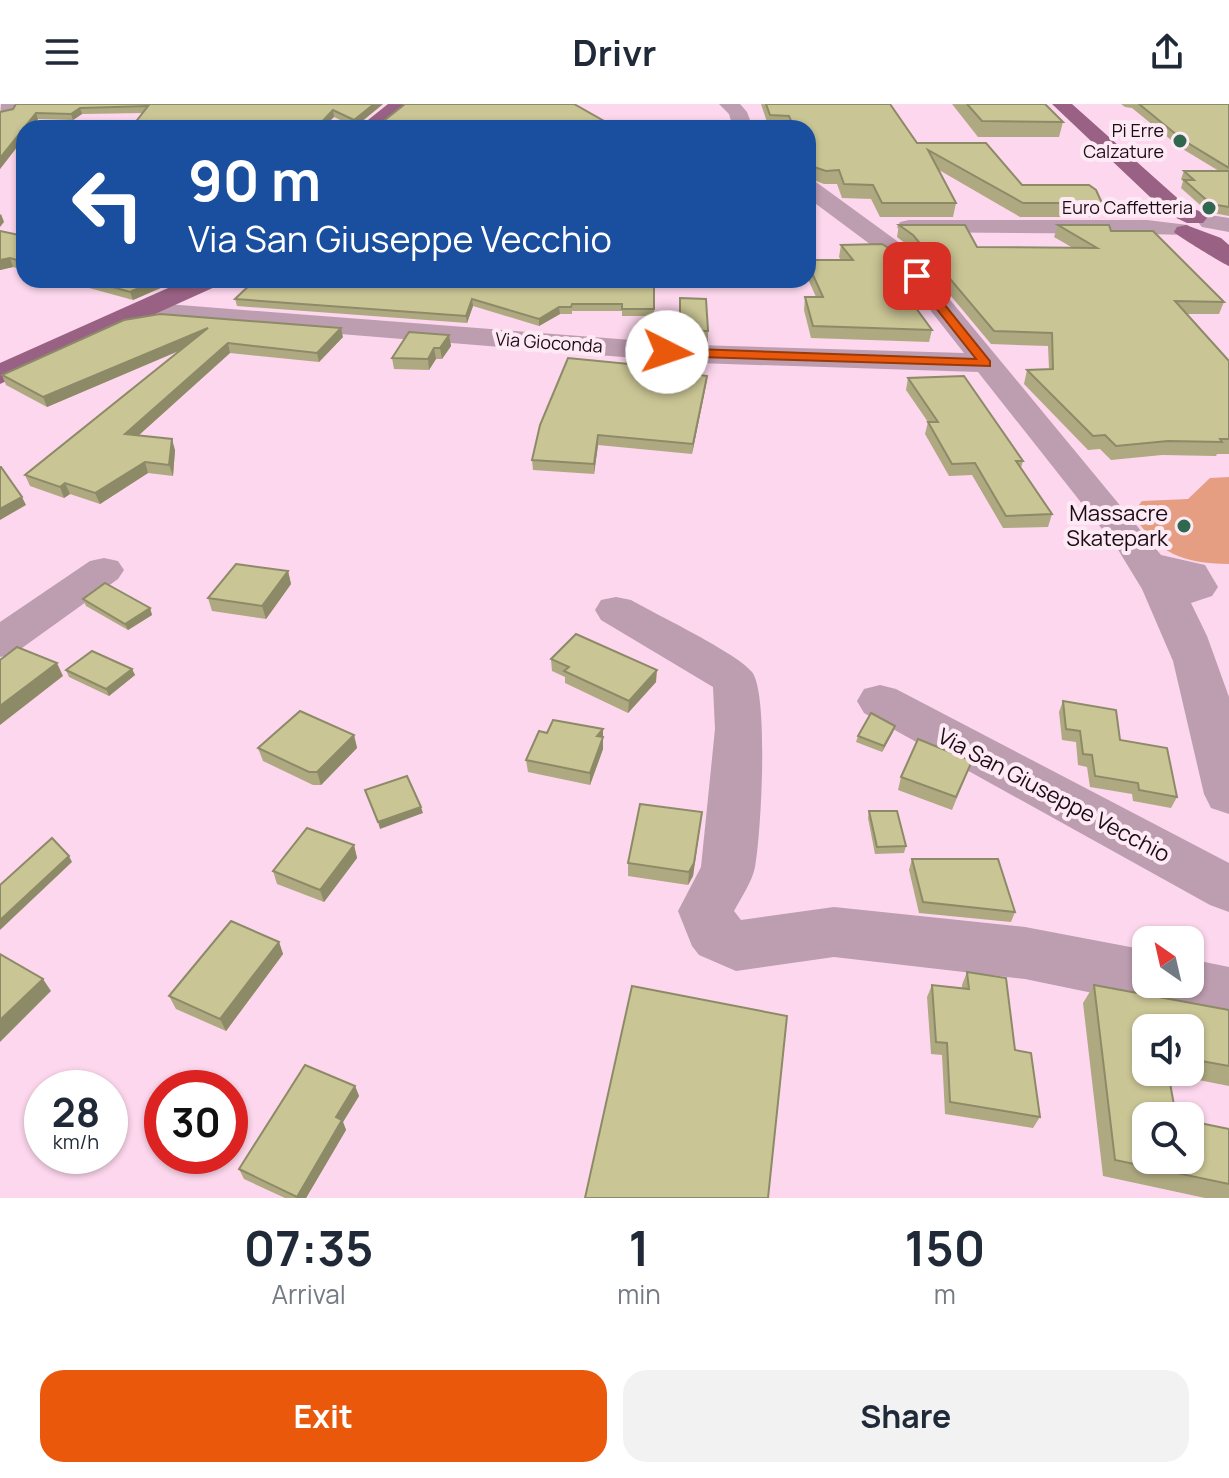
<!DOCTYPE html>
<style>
:root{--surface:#fff;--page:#f2f2f3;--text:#1f2937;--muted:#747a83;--accent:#ea580c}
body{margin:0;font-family:Manrope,sans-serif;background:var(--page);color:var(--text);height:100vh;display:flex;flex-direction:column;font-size:30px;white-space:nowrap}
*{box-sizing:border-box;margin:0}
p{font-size:26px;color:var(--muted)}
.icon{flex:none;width:44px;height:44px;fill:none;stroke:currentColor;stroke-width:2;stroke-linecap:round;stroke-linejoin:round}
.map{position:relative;height:1094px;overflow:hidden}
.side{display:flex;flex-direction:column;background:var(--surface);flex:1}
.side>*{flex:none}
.guide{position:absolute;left:16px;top:16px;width:800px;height:168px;border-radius:24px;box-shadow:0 2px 6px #0004;background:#1a4fa0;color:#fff;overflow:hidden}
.needle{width:52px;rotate:326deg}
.controls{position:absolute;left:1132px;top:822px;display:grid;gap:16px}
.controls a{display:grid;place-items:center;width:72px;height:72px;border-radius:16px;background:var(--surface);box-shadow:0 2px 6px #0004;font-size:40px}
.speed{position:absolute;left:24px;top:966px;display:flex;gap:16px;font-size:40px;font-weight:700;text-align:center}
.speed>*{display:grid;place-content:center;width:104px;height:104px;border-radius:50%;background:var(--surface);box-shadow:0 2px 6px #0004;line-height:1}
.speed small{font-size:20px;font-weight:400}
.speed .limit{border:12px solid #d22;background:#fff;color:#111}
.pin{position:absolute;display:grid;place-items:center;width:68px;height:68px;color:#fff;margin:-34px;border-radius:16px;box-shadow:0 4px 12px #0006}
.me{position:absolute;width:88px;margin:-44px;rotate:94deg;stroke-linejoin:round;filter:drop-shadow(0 0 6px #0008)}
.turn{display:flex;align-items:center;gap:28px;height:168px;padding:0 40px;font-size:36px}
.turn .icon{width:104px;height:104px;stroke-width:2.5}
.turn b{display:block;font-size:56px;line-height:68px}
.eta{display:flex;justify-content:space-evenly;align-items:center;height:136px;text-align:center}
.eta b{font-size:48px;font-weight:700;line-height:56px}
.primary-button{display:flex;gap:16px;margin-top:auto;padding:16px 40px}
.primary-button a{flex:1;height:92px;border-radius:24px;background:var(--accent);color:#fff;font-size:32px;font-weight:700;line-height:92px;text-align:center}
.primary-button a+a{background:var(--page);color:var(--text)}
header{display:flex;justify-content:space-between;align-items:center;height:104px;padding:0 40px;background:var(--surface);font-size:36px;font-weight:700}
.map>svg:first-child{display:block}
</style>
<header><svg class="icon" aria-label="menu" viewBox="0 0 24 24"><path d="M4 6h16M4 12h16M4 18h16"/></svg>Drivr<svg class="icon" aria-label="share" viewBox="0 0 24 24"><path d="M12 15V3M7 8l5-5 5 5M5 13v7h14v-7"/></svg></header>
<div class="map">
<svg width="1229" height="1094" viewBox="0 0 1229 1094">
<rect width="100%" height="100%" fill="#fdd7ed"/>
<path fill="#e59e82" d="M1229 373V460C1181 459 1160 450 1132 410L1142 397 1188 395 1210 374Z"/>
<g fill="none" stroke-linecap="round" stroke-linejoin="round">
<g fill="#bd9db0" fill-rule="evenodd">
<path d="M1 0H21L13 10 0 13Z"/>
<path d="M719 0H740L747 8 753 24H733L729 10Z"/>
<path d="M808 76 816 78 908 145 1161 451 1205 461 1218 483 1212 492 1191 499 1207 532 1229 593V710L1211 704 1204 690 1173 557 1142 485 1117 444 978 268 697 259 167 216 128 223 118 220 114 214 118 208 167 200 697 241 964 249 890 155 808 94Z"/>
<path d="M1210 111 1229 114V128L1202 123 1198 118 1202 113Z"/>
<path d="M909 116H1147L1188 121 1191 126 1188 131 1147 130 900 128 897 123 900 118Z"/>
<path d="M104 454 118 457 124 466 118 475 15 549 0 553V518L90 457Z"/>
<path d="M616 493 631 496C657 511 737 549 752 568 769 589 761 733 755 763 752 778 741 794 734 807L741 816 834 803 1025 823 1146 846V880H1190V855L1229 863V917L1178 907 1156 896 1146 900 1025 875 834 853 736 867 699 851 692 842 678 807 701 763 715 625 713 583 601 516 595 506 601 496Z"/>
<path d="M880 581 896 585 1229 759V808L1210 801 864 609 857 597 864 585Z"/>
</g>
<g fill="#996284" fill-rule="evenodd">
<path d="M388 0H409L380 24H358Z"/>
<path d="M1052 0H1072L1184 100 1203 109 1207 114 1203 119H1187L1168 110Z"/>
<path d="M1186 121 1221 134 1229 141V162C1225 161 1176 131 1174 128L1177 123Z"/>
<path d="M186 176H221L217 182 0 280V259Z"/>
</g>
</g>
<g fill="#aea980" fill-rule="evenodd">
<path d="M16 0H383L355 23 334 13 143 9 82 10 73 16 38 15 31 24H24V34L0 65V8L13 5Z"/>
<path d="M761 0H890L917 39 1022 81 1102 99 1097 113H1020L939 66 956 99 953 113H880L871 95 842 94 837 80H824L808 74V24H769Z"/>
<path d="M952 0H1045L1063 18 1059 33H978Z"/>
<path d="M1121 0H1229V112L1208 108 1181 84 1183 77 1181 75 1184 67H1219L1181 44 1132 4 1125 3Z"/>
<path d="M899 121 977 143 1073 144 1054 133 1058 121 1111 127 1224 198 1219 210H1187L1229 257V350H1217L1216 352 1162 351 1111 356 1100 345 1088 346 1024 280 1027 266 1049 265 1048 242 991 240 910 143 897 133Z"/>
<path d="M0 127 24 132V166L13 163 0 166Z"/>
<path d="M882 140 912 173 910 185 894 171 893 172 932 226 929 238 811 234 804 206 805 193H816L808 175V156H841L839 153 841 141Z"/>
<path d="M60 176H179L133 196Z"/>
<path d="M654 176V212H622V207H572V210H560L539 222 473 202 467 219 237 202 235 195Z"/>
<path d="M680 194 708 227V238L680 237Z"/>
<path d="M124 216 343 233 319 258 230 249 139 331 175 346 173 372 148 369 100 400 70 390 64 394 30 382 25 371 179 247 47 303 6 281 2 271Z"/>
<path d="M449 231 451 242 442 255H436L429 266 394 265 392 254Z"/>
<path d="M703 262 701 271 707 272 706 281 692 350 598 341 594 370 533 366 532 356 670 264Z"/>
<path d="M908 274 1023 357 1021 364 1052 410 1048 423 1003 424 972 371 949 372 925 330 928 318 906 286Z"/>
<path d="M288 467 291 480 266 515 212 507 208 494Z"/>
<path d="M83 495 150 504 152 511 128 526 86 502Z"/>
<path d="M551 555 656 578 628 609 565 579V573L552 567Z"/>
<path d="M132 565 135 571 109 592 69 573 66 566Z"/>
<path d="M1063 597 1120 636 1177 693 1171 704 1133 697 1132 690 1090 683 1087 663 1078 661 1076 638 1062 636 1059 608Z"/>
<path d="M895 622 893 628 882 648 856 638 858 632Z"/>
<path d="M603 625V645L590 681 528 668 526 656 547 629Z"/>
<path d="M354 631 357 644 321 681H313L263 657 258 644Z"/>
<path d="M972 657 952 706 898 686 901 673Z"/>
<path d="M869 707 906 742 904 749 875 750 868 714Z"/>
<path d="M702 708 693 772 688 781 628 772V759Z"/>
<path d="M354 741 357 754 324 798 277 780 273 767Z"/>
<path d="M912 755 1015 808 1011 818 919 809 909 766Z"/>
<path d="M279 838 283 850 226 927 176 905 169 892Z"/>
<path d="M967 868 1015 946 1040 1013 1033 1024 945 1010 942 951 931 950 927 893 932 881 962 885V881Z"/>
<path d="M1094 881 1229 906V982L1168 970 1146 1012 1229 1025V1094H1205L1103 1072 1083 899ZM1190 924V968H1146Z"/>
<path d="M355 982 359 992 343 1018 346 1026 306 1094H285L244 1075 239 1065Z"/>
</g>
<g fill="#8d8a68">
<path d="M374 0H383L355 23 354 16Z"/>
<path d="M80 4 82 10 73 16 71 10Z"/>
<path d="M333 6 334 13 323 24H316Z"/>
<path d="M36 9 38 15 31 24H24V34L0 65V54Z"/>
<path d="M604 17 603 24H562Z"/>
<path d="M1 110 4 118 0 123V111Z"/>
<path d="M10 154 13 163 0 166V156Z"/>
<path d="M896 159 894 171 886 179 888 166Z"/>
<path d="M157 176H179L133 196 130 188Z"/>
<path d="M472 195 473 202 467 219 466 212Z"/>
<path d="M559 203 560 210 539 222V215Z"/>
<path d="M208 224 211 233 47 303 43 293Z"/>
<path d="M341 224 343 233 319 258 317 249Z"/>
<path d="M449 231 451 242 442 255 440 244Z"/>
<path d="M228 239 230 249 129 340 125 330Z"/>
<path d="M434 244 436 255 429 266 428 255Z"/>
<path d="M707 272 706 281 692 350 693 340Z"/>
<path d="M598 331V341L594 370V360Z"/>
<path d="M172 335 175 346 173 372 169 361Z"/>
<path d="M145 358 148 369 100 400 95 389Z"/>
<path d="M65 379 70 390 64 394 60 383Z"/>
<path d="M22 393 26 401 0 416V405Z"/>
<path d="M288 467 291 480 266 515 262 502Z"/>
<path d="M150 504 152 511 128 526 125 520Z"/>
<path d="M57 559 63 572 0 621V602Z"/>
<path d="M132 565 135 571 109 592 106 585Z"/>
<path d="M657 566 656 578 628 609 629 597Z"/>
<path d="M895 622 893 628 882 648 884 642Z"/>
<path d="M603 625V645L590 681V669L597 632Z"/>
<path d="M354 631 357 644 321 681 317 668Z"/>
<path d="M421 703 423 709 380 725 378 718Z"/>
<path d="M702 708 693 772 688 781 689 768Z"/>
<path d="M354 741 357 754 324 798 320 786Z"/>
<path d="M69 752 72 758 0 826V816Z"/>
<path d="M279 838 283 850 226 927 220 915Z"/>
<path d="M43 875 51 887 0 938V916Z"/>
<path d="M355 982 359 992 343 1018 346 1026 306 1094H297V1093L336 1013Z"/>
</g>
<g fill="#cac595" stroke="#8d8a68" stroke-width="2">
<path d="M16 0H374L354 16 333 6 316 24H131L148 2 80 4 71 10 36 9 0 54V8L13 5Z"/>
<path d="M405 0H574L604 17 562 24H372L363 20 381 19Z"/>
<path d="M766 0H890L917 39H986L1022 81H1089L1096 86 1102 99H1023L928 46 956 99H882L873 81 844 80 839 66 826 67 808 61V24H794L789 12 770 11Z"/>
<path d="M967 0H1045L1063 18 982 17Z"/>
<path d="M1139 0H1229V64L1183 36Z"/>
<path d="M1184 67H1229V103L1211 100 1184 76H1194Z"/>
<path d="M899 121H965L977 143 1097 144 1058 121H1109L1111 127H1153L1224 198 1175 197 1229 257V335H1220L1222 338 1168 337 1116 342 1105 331 1093 332 1027 266 1053 265 1052 229 994 227 913 131Z"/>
<path d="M0 127 24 132V158L10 154 0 156Z"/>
<path d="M882 140 890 145 912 173 896 159 888 166 932 226 813 222 805 193H823L808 160V156H853L841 141Z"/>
<path d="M88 176H157L130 188Z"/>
<path d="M255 176H654V205H622V200H572L571 203H559L539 215 472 195 466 212 235 195Z"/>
<path d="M680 194 706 195 708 227 680 226Z"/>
<path d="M160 210 341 224 317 249 228 239 125 330 172 335 169 361 145 358 95 389 65 379 60 383 25 371 208 224 43 293 2 271 124 216Z"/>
<path d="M409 228 449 231 440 244H434L428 255 392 254Z"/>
<path d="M681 251 703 253 700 271 707 272 693 340 598 331 594 360 532 356 540 321 568 254 670 264 681 263Z"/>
<path d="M964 272 1023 357H1016L1052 410 1006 412 975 359 952 360 928 318H938L908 274Z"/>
<path d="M0 363H1L22 393 0 405Z"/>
<path d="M236 460 288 467 262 502 208 494Z"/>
<path d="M105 479 150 504 125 520 83 495Z"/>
<path d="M576 530 657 566 629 597 564 567 569 563 551 555Z"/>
<path d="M17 543 57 559 0 602V556Z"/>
<path d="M92 547 132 565 106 585 66 566Z"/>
<path d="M1063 597 1116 606 1120 636 1167 644 1177 693 1139 686 1138 679 1095 672 1092 651 1083 650 1080 627 1066 625Z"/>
<path d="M300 607 354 631 317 668H309L258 644Z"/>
<path d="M871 609 895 622 884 642 858 632Z"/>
<path d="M553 616 603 625 597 632 603 633 590 669 526 656 539 627 547 629Z"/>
<path d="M918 635 972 657 956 693 901 673Z"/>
<path d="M407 672 421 703 378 718 365 686Z"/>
<path d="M640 700 702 708 694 759 689 768 628 759Z"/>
<path d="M869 707H897L906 742 877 743Z"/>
<path d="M307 724 354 741 320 786 273 767Z"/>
<path d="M52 734 69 752 0 816V781Z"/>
<path d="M912 755H998L1015 808 923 798Z"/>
<path d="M231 817 279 838 220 915 169 892Z"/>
<path d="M0 850 43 875 0 916Z"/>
<path d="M967 868 1006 874 1015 946 1031 949 1040 1013 950 998 947 939 936 938 932 881 969 885Z"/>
<path d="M1094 881 1229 906V962L1190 955V924H1146V968H1168L1176 1012H1146V1056H1190V1017L1229 1025V1080L1115 1056Z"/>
<path d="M632 882 787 912 768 1094H585Z"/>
<path d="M305 961 355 982 336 1013 342 1016 297 1093 239 1065Z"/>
</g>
<path fill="#ea580c" stroke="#983908" stroke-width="2" d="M913 170H920L990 257V262L667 252 660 248 667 244 976 255 913 175Z"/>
<g fill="#30674f" stroke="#feeaf5" stroke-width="3">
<circle cx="1180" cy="37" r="8"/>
<circle cx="1209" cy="104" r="8"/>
<circle cx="1184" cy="422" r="8"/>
</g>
<g text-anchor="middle" stroke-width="8" stroke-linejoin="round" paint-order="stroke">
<g font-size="18" fill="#1c0c16" stroke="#feeaf5" text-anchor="end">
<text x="1164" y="33">Pi Erre<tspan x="1164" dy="21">Calzature</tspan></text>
<text x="1193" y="110">Euro Caffetteria</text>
</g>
<g font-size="18" fill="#1c0c16" stroke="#feeaf5">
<text transform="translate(549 239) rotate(4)" y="6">Via Gioconda</text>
</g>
<g font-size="22" fill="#1c0c16" stroke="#feeaf5" text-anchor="end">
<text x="1168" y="417">Massacre<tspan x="1168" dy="25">Skatepark</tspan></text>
</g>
<g font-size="22" fill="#1c0c16" stroke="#feeaf5">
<text transform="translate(1054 691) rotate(28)" y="8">Via San Giuseppe Vecchio</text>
</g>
</g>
</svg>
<div class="controls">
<a><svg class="needle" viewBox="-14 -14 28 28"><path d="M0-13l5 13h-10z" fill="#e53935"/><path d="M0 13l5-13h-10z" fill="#747a83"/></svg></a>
<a><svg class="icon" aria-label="sound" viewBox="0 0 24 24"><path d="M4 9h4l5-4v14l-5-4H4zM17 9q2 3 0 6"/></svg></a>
<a><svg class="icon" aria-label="search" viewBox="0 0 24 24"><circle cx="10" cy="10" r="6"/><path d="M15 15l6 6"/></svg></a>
</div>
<div class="speed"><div>28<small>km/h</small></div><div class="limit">30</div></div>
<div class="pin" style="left:917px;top:172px;background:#d93025"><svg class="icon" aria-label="arrive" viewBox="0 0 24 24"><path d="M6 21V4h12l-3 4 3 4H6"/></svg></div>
<svg class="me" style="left:667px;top:248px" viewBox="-20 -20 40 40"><circle r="19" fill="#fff"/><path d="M0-13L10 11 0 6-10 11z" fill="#ea580c"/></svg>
<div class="guide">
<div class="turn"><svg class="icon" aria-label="left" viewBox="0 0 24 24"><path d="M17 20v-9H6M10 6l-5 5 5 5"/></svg><div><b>90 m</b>Via San Giuseppe Vecchio</div></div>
</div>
</div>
<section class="side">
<div class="eta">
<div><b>07:35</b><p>Arrival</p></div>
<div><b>1</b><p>min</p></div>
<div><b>150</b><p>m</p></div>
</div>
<div class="primary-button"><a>Exit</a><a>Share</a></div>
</section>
